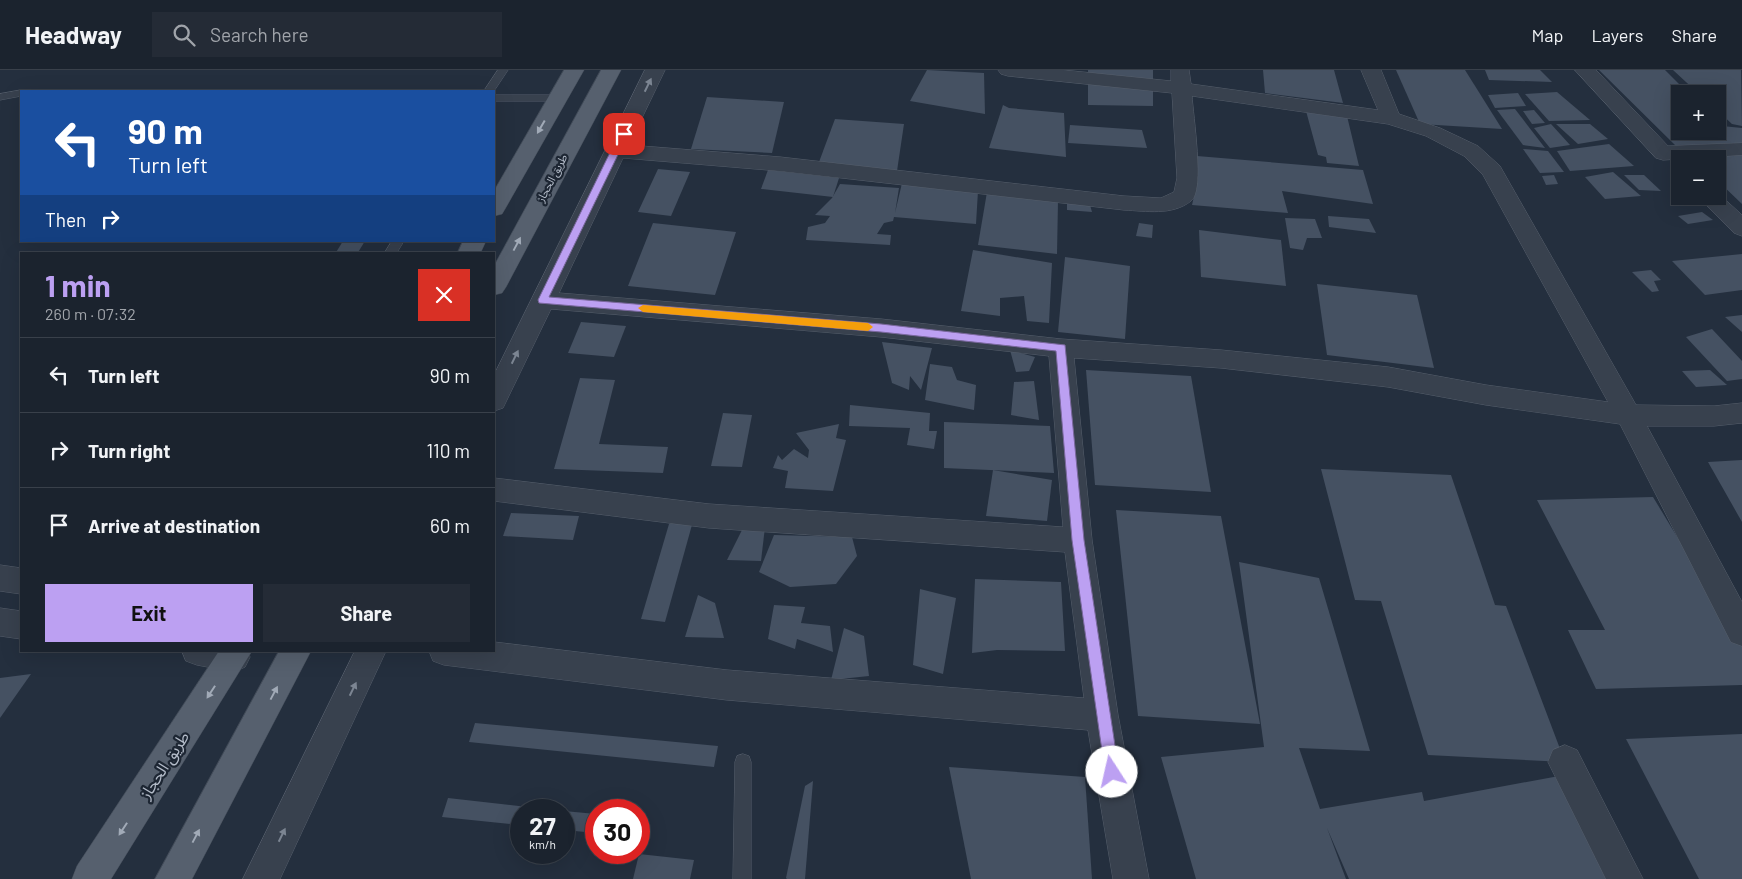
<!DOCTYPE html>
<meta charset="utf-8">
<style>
:root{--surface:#1b232e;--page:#242b36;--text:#f1f3f6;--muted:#a0a4aa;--line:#39404a;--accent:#bca0f2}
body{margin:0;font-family:Barlow,"Noto Sans Arabic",sans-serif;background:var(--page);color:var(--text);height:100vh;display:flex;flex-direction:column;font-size:19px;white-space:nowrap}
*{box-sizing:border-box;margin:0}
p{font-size:16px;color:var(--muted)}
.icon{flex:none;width:28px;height:28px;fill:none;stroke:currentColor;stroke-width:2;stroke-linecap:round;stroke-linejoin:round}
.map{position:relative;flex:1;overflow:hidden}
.drawer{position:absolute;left:20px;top:182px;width:475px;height:400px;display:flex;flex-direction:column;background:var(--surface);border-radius:0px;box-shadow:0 5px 20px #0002,0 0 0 1px var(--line)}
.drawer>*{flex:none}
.top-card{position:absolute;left:20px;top:20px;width:475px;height:152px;border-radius:0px;box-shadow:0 5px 20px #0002,0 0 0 1px var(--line);background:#1a4fa0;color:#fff;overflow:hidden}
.tools{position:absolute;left:1671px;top:15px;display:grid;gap:10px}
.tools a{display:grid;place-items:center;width:55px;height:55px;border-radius:0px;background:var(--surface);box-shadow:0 5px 20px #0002,0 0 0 1px var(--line);font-size:25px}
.speed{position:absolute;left:510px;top:729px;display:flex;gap:10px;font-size:25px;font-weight:700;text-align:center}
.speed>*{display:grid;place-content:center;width:65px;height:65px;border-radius:50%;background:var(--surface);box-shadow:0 5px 20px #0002,0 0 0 1px var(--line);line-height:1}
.speed small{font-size:12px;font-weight:400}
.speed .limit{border:8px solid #d22;background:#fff;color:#111}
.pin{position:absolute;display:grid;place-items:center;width:42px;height:42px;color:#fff;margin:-21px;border-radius:10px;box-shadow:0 2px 8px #0006}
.me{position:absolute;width:55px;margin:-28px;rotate:350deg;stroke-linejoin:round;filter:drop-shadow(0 0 4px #0008)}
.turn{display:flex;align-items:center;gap:18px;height:105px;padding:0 25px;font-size:22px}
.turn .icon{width:65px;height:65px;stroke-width:2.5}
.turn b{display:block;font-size:35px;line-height:42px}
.then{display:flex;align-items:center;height:48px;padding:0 25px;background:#0003;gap:10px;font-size:19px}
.round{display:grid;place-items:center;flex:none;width:52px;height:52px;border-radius:0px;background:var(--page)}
.head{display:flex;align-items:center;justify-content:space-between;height:85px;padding:0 25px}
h1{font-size:30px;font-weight:700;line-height:38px;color:var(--accent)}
.action{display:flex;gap:10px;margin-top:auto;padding:10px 25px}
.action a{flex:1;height:58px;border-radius:0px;background:var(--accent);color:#111;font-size:20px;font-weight:700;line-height:58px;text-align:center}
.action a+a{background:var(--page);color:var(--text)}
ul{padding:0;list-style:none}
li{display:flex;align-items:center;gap:15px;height:75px;padding:0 25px;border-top:1px solid var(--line)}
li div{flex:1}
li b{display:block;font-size:19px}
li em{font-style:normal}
header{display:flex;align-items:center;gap:30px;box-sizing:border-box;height:70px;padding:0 25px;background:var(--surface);border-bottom:1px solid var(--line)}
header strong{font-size:24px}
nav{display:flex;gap:28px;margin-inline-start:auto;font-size:18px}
.search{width:350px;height:45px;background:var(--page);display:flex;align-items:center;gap:12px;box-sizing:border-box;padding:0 18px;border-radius:0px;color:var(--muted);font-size:19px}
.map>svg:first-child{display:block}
</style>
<header>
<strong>Headway</strong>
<div class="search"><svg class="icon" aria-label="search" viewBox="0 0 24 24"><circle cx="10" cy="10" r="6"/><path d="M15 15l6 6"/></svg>Search here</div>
<nav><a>Map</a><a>Layers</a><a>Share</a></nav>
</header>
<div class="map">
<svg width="1742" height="809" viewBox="0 0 1742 809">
<rect width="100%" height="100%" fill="#242f3e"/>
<g fill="#455162">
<path d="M927 0 984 3 985 44 910 31Z"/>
<path d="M1088 0H1153V36L1088 35Z"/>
<path d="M1263 0H1334L1343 33 1265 23Z"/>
<path d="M1396 0H1465L1502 59 1420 54Z"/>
<path d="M1485 0H1540L1552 12 1489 10Z"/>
<path d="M1599 0H1665L1689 24H1680V61H1718V51L1722 56 1742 58V75L1676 76Z"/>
<path d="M1673 0H1741L1742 56 1732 54 1718 41V24H1699Z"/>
<path d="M1557 22 1590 50 1549 51 1525 24Z"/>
<path d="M1518 23 1526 36 1495 38 1488 25Z"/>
<path d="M707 27 784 32 772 83 691 79Z"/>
<path d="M1003 35 1009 38 1064 43 1066 87 989 78Z"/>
<path d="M1515 39 1545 78 1523 75 1497 40Z"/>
<path d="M1534 40 1545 53 1532 54 1523 41Z"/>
<path d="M1306 41 1347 46 1359 96 1327 93 1326 87 1318 85Z"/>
<path d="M835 49 904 54 897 101 819 92Z"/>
<path d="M1551 54 1570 75 1550 78 1534 58Z"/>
<path d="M1556 54H1590L1608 69 1578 74Z"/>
<path d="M1070 55 1142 60 1147 78 1068 73Z"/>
<path d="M1609 74 1634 96 1570 101 1557 81Z"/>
<path d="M1523 79 1548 81 1564 102 1540 103Z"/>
<path d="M1742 84V134L1718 111V89H1695L1692 86Z"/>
<path d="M1197 86 1363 100 1373 134 1282 121 1288 143 1192 135 1198 109Z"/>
<path d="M658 99 690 102 671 146 638 142Z"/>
<path d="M768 100 839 108 833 127 761 119Z"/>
<path d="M1613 102 1641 126 1605 129 1585 107Z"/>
<path d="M1554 105 1558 114 1546 115 1542 106Z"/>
<path d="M1624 105H1644L1661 121 1639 120Z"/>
<path d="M902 113 978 121 976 154 894 147 893 151 884 153 877 164 891 165 890 175 806 170 808 157 825 153 830 146 815 145 832 128 840 114 899 118 895 143Z"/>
<path d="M987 122 1058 131 1057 184 978 175Z"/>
<path d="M1067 133 1090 135 1092 142 1067 140Z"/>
<path d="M1702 142 1713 150 1688 154 1678 146Z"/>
<path d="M1328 146 1369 149 1376 163 1329 157Z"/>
<path d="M1285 148 1315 149 1322 168H1307L1303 180 1290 178Z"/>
<path d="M653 153 736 162 715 225 628 216Z"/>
<path d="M1139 153 1153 155 1152 168 1136 166Z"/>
<path d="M1199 160 1281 170 1286 216 1201 207Z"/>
<path d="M343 171H365L357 184H335Z"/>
<path d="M973 180 1052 193 1049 253 1027 251 1024 226 1000 228V246L961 241Z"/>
<path d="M1742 184V220L1705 225 1672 191Z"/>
<path d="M1065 187 1130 196 1125 269 1058 262Z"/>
<path d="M1651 200 1661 210 1654 211 1659 221 1652 222 1632 202Z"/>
<path d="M1317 214 1417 225 1434 298 1327 285Z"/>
<path d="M1742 245V262L1725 247Z"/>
<path d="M581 252 626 256 614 287 568 283Z"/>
<path d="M1712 259 1742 291V309L1727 311 1686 267Z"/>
<path d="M882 272 932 278 921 320 910 306 909 320 892 313Z"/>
<path d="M1010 280 1035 287 1029 301 1016 302Z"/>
<path d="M930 294 952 297 957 310 976 315 974 340 925 330Z"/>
<path d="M1086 300 1191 306 1211 422 1095 415Z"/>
<path d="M1710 300 1727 315 1696 317 1682 301Z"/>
<path d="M580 308 615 310 599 374 668 377 663 403 554 399Z"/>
<path d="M1034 311 1039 350 1011 345 1014 312Z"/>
<path d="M850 335 930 343 929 361H937L934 379 907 375 910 358 849 356Z"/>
<path d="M723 343 752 345 742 397 711 396Z"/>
<path d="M944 352 1050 356 1054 403 944 398Z"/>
<path d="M839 354 836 368 846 370 833 421 785 418 788 401 773 398 778 385 782 390 794 379 808 388 809 380 796 363Z"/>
<path d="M1742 390V452L1708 392Z"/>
<path d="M1321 399 1451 405 1495 535 1506 536 1565 692 1428 685 1381 531 1355 530Z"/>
<path d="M993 400 1052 410 1047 451 986 446Z"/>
<path d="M1653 427 1742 574V615L1596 619 1568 560H1605L1537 430Z"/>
<path d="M1116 440 1221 446 1260 654 1138 646Z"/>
<path d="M511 443 579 446 573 470 503 466Z"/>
<path d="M695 444 665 552 641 549 669 454Z"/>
<path d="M744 456 765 457 761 491 727 490Z"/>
<path d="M774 465 852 467 857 486 836 514 790 517 759 502Z"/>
<path d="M1239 492 1319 508 1370 681 1299 678 1320 739 1422 722 1424 731 1559 706 1620 809H1349L1327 758 1346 809H1196L1161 687 1264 677Z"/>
<path d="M975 509 1061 512 1065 581 997 580 972 583Z"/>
<path d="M920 519 956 528 943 604 913 595Z"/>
<path d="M698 525 715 533 724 568 685 567Z"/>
<path d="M774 535 805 537 801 553 830 556 833 582 797 569 795 579 768 569Z"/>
<path d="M844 558 864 566 869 606 831 610Z"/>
<path d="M31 604 0 648V608Z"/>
<path d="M475 653 718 676 714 697 469 672Z"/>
<path d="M1742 664V809H1699L1626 669Z"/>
<path d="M949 697 1085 707 1092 809H971Z"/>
<path d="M813 711 805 809H787L786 808 805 716Z"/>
<path d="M448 728 545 739V740H521V755L442 747Z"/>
<path d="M564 741 596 744V763L564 760Z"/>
<path d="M639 784 694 790 690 809H633Z"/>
</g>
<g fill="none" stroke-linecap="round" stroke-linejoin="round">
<g stroke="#565f6c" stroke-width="1">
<g id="lane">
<path d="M498 0H508L494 21H484Z"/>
<path d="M21 20 25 21H21V26L0 30V24Z"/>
<path d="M494 25H558L563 28 558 31H494Z"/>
<path d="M392 171H404L396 184H384Z"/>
<path d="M743 684 749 686 751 692V809H733L735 692 737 686Z"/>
</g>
</g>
<g stroke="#565f6c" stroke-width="1">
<g id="street">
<path d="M645 0H665L629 75 780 87 1124 126 1161 128 1174 122 1177 108 1172 23 1008 6 1001 4 998 0H1063L1171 11V0H1189L1191 14 1378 40 1361 0H1381L1399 44 1440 58 1478 76 1500 96 1636 335 1714 336 1742 333V353L1714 356H1647L1742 532V576L1731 572 1620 354 1486 335 1388 317 1221 298 1074 288 1092 470 1118 645 1149 809H1113L1088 660 727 630 444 595 433 591 429 581H494V572L727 600 1084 628 1065 482 709 458 494 431V408L709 434 1063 457 1049 286 881 267 551 239 503 338 494 341V305ZM1192 26 1388 54 1426 66 1464 86 1483 105 1608 332 1486 315 1388 297 1221 280 1061 269 881 249 559 223 623 88 780 101 1124 140C1146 141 1172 146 1191 131 1205 121 1193 44 1192 26Z"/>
<path d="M1575 0H1596L1668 76 1742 73V85L1663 90 1656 88Z"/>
<path d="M1718 123 1742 145V166L1734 163 1697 126H1718Z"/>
<path d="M0 495 21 498V524L0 521Z"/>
<path d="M0 538 21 541V569L0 566Z"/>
<path d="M182 581H247L250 587 245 597 234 602 197 595 186 591Z"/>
<path d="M355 581H386L280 809H243Z"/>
<path d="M1565 675 1577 680 1643 809H1606L1548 692 1553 680Z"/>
</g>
</g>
<g stroke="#414a57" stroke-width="1">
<g id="primary">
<path d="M564 0H584L505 139 502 144 494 146V121Z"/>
<path d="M601 0H621L506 217 502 223 494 225V196Z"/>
<path d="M463 171H486L480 184H457Z"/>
<path d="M219 581H252L111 809H72L77 796Z"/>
<path d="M279 581H311L192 809H155Z"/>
</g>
</g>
<use href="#lane" fill="#38414e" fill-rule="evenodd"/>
<use href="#street" fill="#38414e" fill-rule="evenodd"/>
<use href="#primary" fill="#56606e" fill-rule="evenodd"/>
</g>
<defs><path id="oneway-solid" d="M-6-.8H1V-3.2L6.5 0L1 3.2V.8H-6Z" transform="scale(1.25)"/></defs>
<g fill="#7c8592">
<use href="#oneway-solid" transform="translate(648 15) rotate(-64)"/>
<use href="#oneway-solid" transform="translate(515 287) rotate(-64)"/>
<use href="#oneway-solid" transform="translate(353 619) rotate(-64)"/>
<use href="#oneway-solid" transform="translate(282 765) rotate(-64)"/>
</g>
<g fill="#a1aab7">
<use href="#oneway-solid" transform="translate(541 57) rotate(120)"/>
<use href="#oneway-solid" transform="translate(517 174) rotate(-62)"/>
<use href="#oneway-solid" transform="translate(211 622) rotate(123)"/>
<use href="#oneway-solid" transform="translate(274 623) rotate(-62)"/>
<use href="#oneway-solid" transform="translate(123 759) rotate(123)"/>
<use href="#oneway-solid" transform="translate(196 766) rotate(-62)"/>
</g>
<path fill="#bca0f2" stroke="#7a689d" d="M624 62 628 64 549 227 881 254 1065 275 1084 470 1119 702 1117 706 1112 708 1107 706 1105 702 1072 470 1056 281 881 262 539 233 538 230 619 64Z"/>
<path fill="#f59e0b" d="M643 235 868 253 873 257 868 261 643 242 638 238Z"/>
<g text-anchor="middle" stroke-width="4.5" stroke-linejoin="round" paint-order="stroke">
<g font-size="11" fill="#b4bcc9" stroke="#1d2633">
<text transform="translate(552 108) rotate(-62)" y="4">طريق الحجاز</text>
</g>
<g font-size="16" fill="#b4bcc9" stroke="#1d2633">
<text transform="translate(164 695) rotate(-57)" y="6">طريق الحجاز</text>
</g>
</g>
</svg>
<div class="tools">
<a>+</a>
<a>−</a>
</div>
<div class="speed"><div>27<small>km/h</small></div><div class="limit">30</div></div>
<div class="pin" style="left:624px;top:64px;background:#d93025"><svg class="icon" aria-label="arrive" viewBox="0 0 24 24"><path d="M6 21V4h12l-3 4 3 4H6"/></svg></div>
<svg class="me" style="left:1112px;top:702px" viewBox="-20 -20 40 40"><circle r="19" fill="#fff"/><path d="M0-13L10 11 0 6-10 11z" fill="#bca0f2"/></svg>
<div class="top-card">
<div class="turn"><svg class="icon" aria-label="left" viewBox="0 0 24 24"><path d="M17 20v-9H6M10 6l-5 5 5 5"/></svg><div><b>90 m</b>Turn left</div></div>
<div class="then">Then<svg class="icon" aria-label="right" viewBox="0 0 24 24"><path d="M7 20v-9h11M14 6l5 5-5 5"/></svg></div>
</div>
<section class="drawer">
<div class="head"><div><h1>1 min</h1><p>260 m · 07:32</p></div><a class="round" style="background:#d93025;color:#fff"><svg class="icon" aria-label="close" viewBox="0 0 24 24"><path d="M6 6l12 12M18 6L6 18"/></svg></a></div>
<ul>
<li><svg class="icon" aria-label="left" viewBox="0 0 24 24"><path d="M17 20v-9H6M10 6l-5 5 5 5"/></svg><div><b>Turn left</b></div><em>90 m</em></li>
<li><svg class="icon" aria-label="right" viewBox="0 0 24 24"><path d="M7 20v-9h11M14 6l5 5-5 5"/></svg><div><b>Turn right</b></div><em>110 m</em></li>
<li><svg class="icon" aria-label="arrive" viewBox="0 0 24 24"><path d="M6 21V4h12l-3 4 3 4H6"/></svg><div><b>Arrive at destination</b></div><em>60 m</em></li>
</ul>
<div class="action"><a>Exit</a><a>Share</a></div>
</section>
</div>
